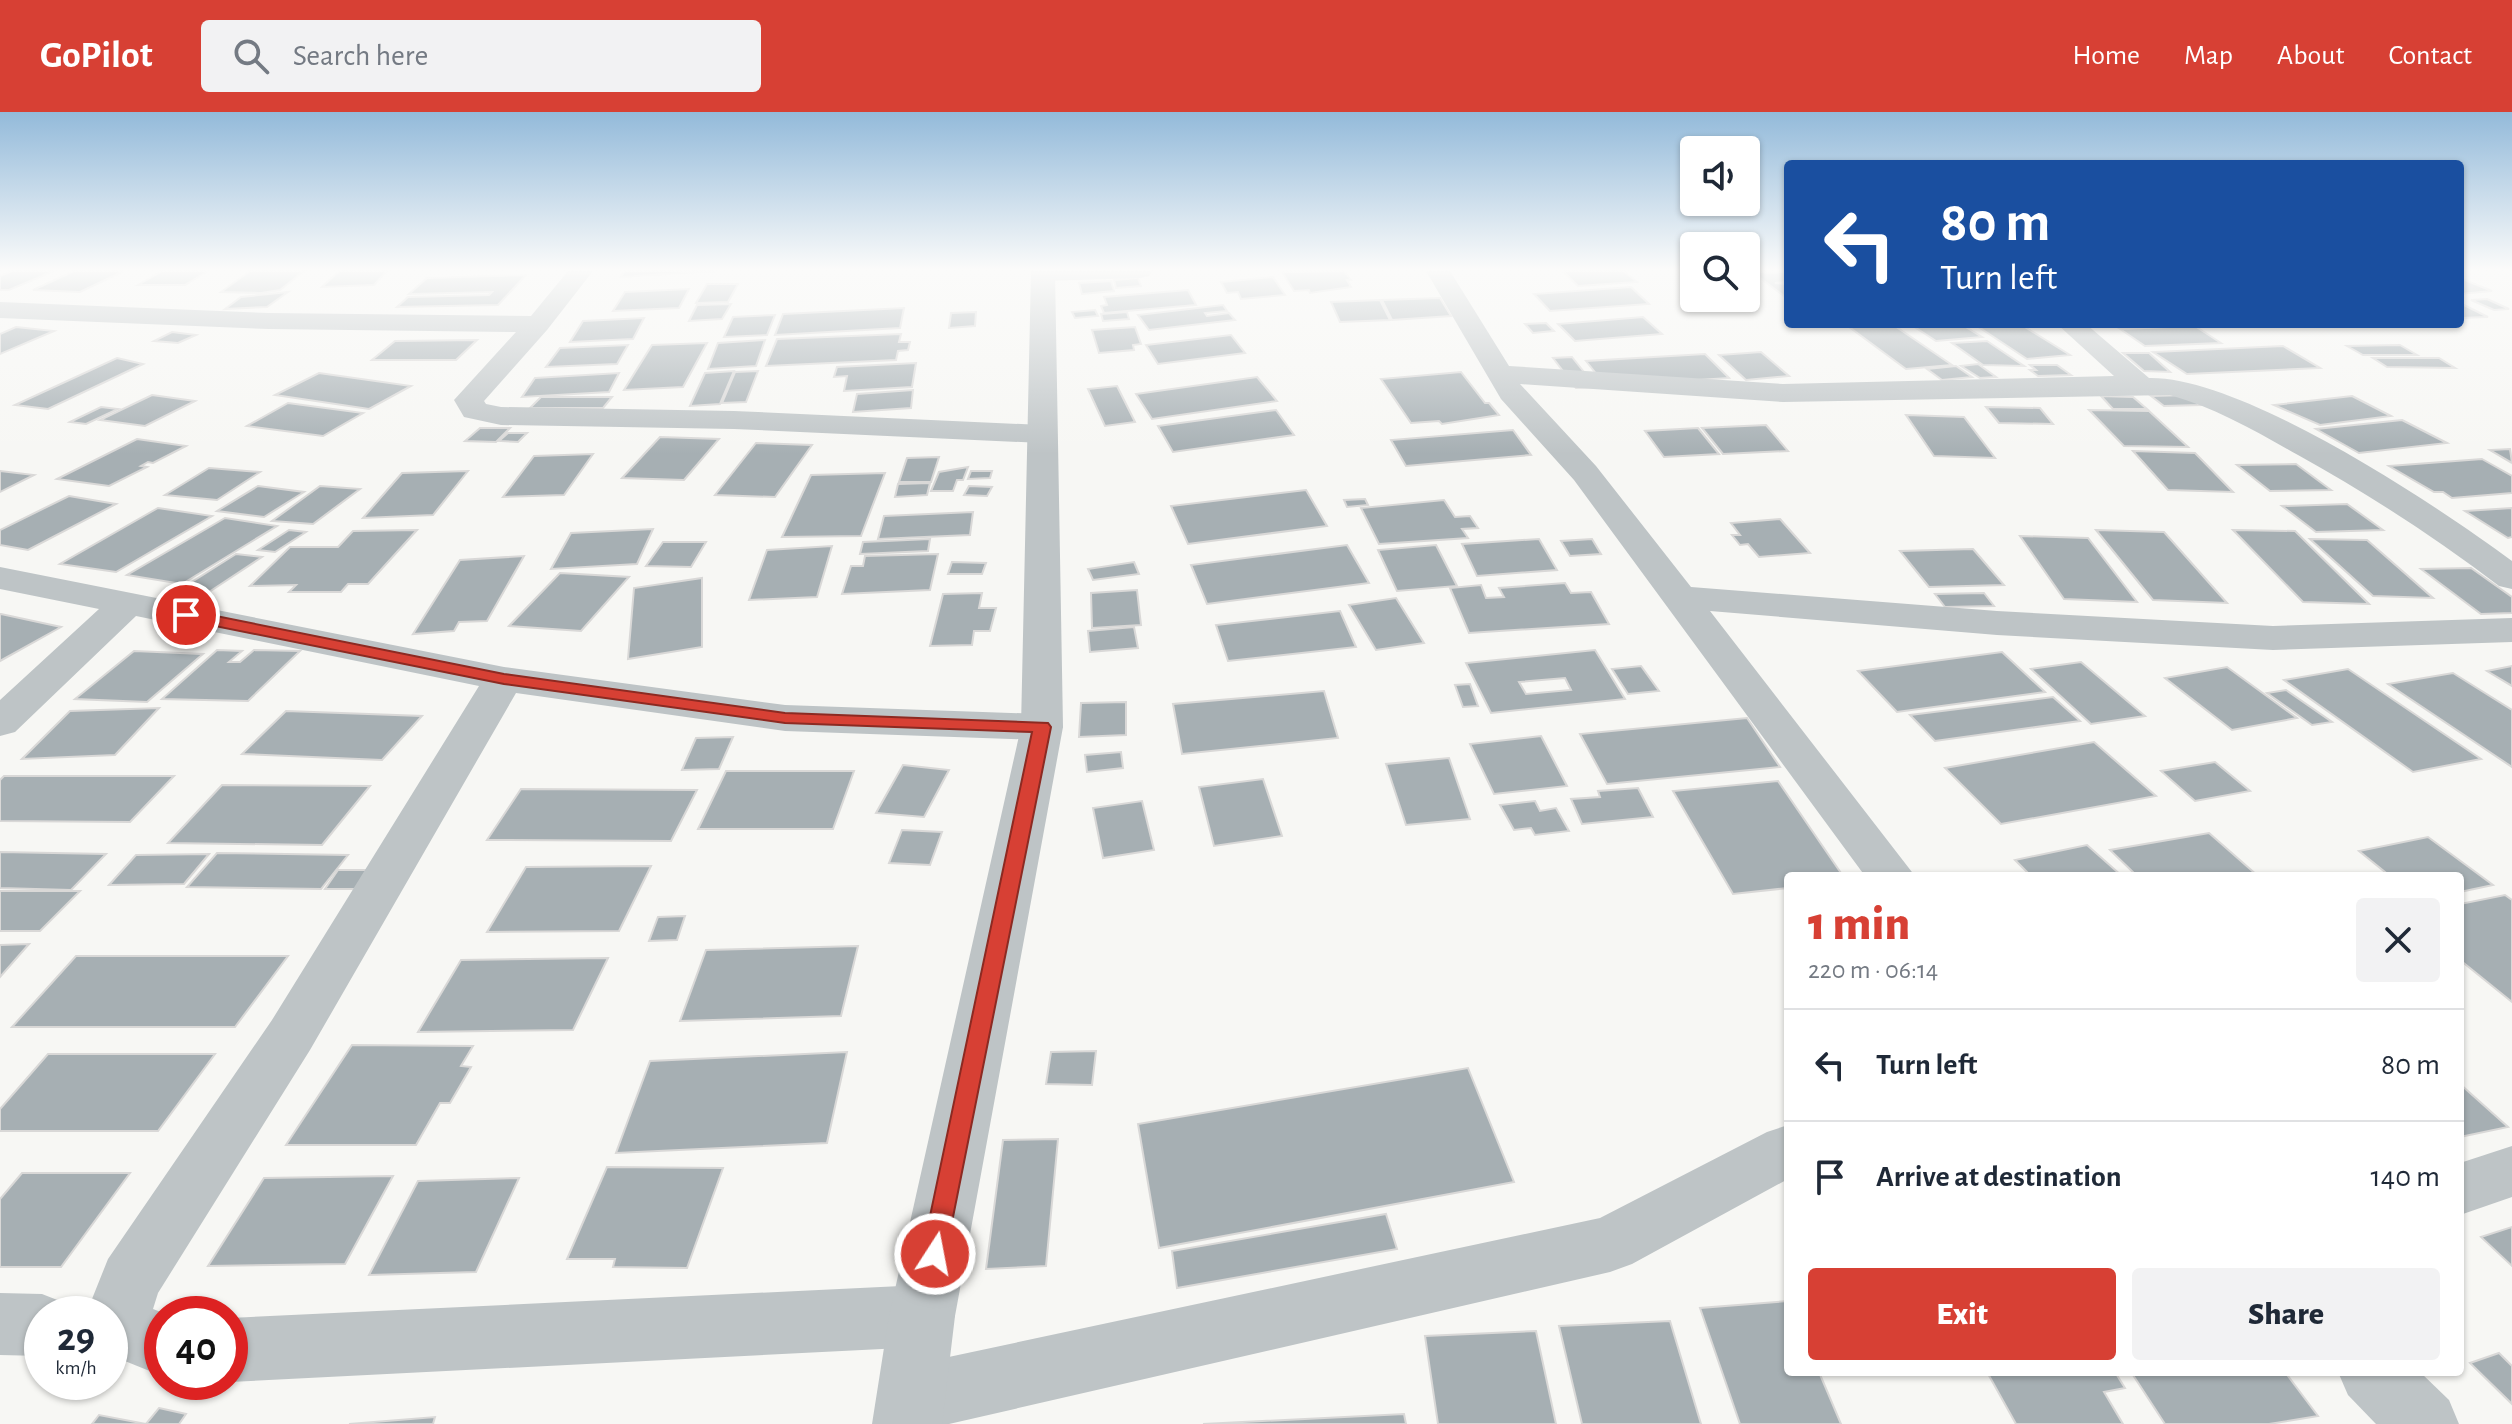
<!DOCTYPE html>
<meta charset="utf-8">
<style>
:root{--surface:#fff;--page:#f2f2f3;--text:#1f2937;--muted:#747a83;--line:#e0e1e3;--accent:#d74034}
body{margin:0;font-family:"Alegreya Sans",sans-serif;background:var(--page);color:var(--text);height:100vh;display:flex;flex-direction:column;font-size:30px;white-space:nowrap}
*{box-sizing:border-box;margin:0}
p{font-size:26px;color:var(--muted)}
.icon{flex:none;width:44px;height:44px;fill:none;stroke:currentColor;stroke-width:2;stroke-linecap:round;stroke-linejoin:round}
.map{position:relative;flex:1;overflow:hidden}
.side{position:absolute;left:1784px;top:760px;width:680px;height:504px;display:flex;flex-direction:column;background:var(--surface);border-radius:8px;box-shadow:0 2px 6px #0004}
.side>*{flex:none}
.guide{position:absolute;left:1784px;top:48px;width:680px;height:168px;border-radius:8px;box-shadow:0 2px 6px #0004;background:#1a4fa0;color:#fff;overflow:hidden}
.buttons{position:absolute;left:1680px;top:24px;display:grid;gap:16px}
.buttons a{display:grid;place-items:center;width:80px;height:80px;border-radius:8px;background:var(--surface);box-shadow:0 2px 6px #0004;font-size:40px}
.speed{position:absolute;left:24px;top:1184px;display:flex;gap:16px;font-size:40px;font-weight:700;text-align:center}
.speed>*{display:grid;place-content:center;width:104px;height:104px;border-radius:50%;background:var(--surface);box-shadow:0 2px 6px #0004;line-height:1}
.speed small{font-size:20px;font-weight:400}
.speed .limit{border:12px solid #d22;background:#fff;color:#111}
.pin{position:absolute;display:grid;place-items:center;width:68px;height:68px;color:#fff;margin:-34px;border:4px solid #fff;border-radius:50%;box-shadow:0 2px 8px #0007}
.me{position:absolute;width:88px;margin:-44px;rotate:11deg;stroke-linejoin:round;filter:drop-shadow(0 0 6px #0008)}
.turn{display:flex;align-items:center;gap:28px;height:168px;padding:0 24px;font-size:36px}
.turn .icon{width:104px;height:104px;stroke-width:2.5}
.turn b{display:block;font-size:56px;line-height:68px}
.round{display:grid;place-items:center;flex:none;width:84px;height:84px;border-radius:8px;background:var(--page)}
.overview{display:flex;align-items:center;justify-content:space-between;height:136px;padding:0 24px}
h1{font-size:48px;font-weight:800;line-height:60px;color:var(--accent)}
.button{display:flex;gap:16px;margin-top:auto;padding:16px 24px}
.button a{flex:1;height:92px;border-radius:8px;background:var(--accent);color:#fff;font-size:32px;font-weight:800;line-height:92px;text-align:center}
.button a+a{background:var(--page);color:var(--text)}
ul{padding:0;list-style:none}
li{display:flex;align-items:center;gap:24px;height:112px;padding:0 24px;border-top:2px solid var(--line)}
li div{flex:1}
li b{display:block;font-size:30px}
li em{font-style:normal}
header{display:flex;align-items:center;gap:48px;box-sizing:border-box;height:112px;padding:0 40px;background:var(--accent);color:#fff}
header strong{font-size:38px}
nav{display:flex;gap:44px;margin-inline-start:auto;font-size:28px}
.search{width:560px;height:72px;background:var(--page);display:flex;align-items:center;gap:20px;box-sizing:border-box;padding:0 28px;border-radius:8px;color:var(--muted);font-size:30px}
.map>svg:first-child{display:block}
</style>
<header>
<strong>GoPilot</strong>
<div class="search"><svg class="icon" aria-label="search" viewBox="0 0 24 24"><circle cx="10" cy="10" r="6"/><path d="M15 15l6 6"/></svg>Search here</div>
<nav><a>Home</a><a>Map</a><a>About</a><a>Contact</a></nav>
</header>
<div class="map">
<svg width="2512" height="1312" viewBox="0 0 2512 1312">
<rect width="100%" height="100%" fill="#f7f7f4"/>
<g fill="#a6afb3" stroke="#d9d8d7" stroke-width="2" fill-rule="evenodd">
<path d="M12 159H54L9 178H0V164Z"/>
<path d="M74 159H124L80 180 33 178Z"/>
<path d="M162 159H208L185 173H138Z"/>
<path d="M250 159H304L280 178 261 181 221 180Z"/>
<path d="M339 159H387L374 173 322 175Z"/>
<path d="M624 159H717L621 165Z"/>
<path d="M1344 159 1351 168H1347L1351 175 1310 181 1309 178 1294 179 1282 160Z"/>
<path d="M1563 159H1624L1637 170 1578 174Z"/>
<path d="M1751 159 1772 161 1788 159V170L1775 171 1788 172V187Z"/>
<path d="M526 163 498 193 397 195 408 185 489 183 492 180 409 182 427 166Z"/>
<path d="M1273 165 1285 183 1241 187 1238 180 1227 181 1221 170Z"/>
<path d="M1138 166 1141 174 1116 176 1114 168Z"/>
<path d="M2460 166 2492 179 2460 182Z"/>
<path d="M1111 169 1114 179 1082 182 1079 171Z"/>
<path d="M707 172H738L728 190 696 191Z"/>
<path d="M1631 175 1649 192 1550 199 1534 182Z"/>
<path d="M689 177 679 196 613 199 625 180Z"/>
<path d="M1188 178 1196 193 1104 201 1101 194 1107 193 1104 185Z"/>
<path d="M288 180 267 195 225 197 241 185Z"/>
<path d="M1440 186 1451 204 1392 208 1382 188Z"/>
<path d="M2487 187 2509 197 2494 198 2471 188Z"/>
<path d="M1380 188 1390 208 1340 210 1331 190Z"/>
<path d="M2460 191 2488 205 2460 206Z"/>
<path d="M731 192 722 207 689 209 697 193Z"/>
<path d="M1223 193 1227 199 1205 201 1207 204 1229 201 1235 208 1149 218 1138 203Z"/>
<path d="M904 196 900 216 775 223 783 202Z"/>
<path d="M1095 198 1098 204 1075 206 1072 200Z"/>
<path d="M976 200 975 214 949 216 951 201Z"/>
<path d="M1127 200 1129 207 1103 209 1101 202Z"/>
<path d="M775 203 767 223 724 225 733 205Z"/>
<path d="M1643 205 1662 222 1575 229 1558 212Z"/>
<path d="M644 206 633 227 570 230 583 209Z"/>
<path d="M1546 211 1554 219 1533 221 1525 212Z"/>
<path d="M1845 212H1892L1952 253 1906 257Z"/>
<path d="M1910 212H1961L1982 225 1936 229Z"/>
<path d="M1974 212H2020L2070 243 2027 247Z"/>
<path d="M2195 214 2221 231 2145 234 2120 217Z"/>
<path d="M16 215 54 219 0 242V222Z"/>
<path d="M1135 215 1141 232 1133 233 1134 238 1099 241 1092 218Z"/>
<path d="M172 220 196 223 178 231 154 229Z"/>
<path d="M901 222 899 230H910L908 238 898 239 896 248 766 254 777 227Z"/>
<path d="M1231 223 1245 241 1158 252 1146 233Z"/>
<path d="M477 228 456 248H372L395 229Z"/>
<path d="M765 228 756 254 708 257 718 231Z"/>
<path d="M1987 229 2024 254 1983 253 1952 231Z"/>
<path d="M707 231 683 275 624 278 652 233Z"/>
<path d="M628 233 617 252 546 255 560 236Z"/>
<path d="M2400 233 2417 243H2363L2347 234Z"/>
<path d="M2283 234 2320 256 2187 262 2153 240Z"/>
<path d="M1761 240 1789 264 1746 268 1719 243Z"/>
<path d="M2123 241H2149L2170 260 2144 259Z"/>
<path d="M1705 242 1729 266 1606 274 1586 249Z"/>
<path d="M1572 245 1596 275 1576 276 1553 246Z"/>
<path d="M117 246 143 252 48 297 15 293Z"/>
<path d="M2373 246H2439L2455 256 2387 255Z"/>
<path d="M916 251 912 275 844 279 847 264 834 265 837 255Z"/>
<path d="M1978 252 1996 265 1980 266 1961 254Z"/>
<path d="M2030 253H2057L2071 263 2038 264 2030 258H2036Z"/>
<path d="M1956 254 1972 265 1942 268 1927 257Z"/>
<path d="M734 259 720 292 690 294 705 261Z"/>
<path d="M758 259 746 290 722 291 735 260Z"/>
<path d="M1461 260 1485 291H1489L1499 303 1442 312 1439 309 1411 311 1381 267Z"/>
<path d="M319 261 411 274 369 297 275 283Z"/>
<path d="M619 261 609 280 522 285 535 266Z"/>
<path d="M1257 265 1277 289 1152 307 1136 282Z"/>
<path d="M1117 274 1135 310 1105 314 1088 277Z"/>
<path d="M913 278 911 296 853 300 857 282Z"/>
<path d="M152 283 195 289 145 314 100 308Z"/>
<path d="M2186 283 2200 293 2164 294 2151 284Z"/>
<path d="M2101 284 2133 285 2147 297H2113Z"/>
<path d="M2352 284 2391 304 2320 313 2274 293Z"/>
<path d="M541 285H612L603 296H530Z"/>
<path d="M288 291 363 301 323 324 247 314Z"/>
<path d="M101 295 118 297 86 312 70 310Z"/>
<path d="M1986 295 2040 296 2053 312 1999 311Z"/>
<path d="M1276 298 1294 323 1173 340 1158 314Z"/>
<path d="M2089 298 2149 299 2188 335 2124 334Z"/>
<path d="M1906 303 1964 305 1995 346 1934 344Z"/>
<path d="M2402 308 2447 331 2359 341 2316 317Z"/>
<path d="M1766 313 1788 339 1723 342 1702 316Z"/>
<path d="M480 316H510L496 330 465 329Z"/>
<path d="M1698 316 1719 342 1664 345 1645 319Z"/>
<path d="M1513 318 1531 343 1406 354 1391 328Z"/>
<path d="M508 321H527L518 330 499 329Z"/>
<path d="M660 325 719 327 684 368 622 366Z"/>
<path d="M137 327 186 334 153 351 148 350 141 354 147 355 109 374 57 367Z"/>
<path d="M756 331 812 333 775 385 715 383Z"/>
<path d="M2510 337 2512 351 2490 338Z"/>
<path d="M2133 339 2195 341 2233 380 2168 378Z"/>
<path d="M593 342 564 383 503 385 534 344Z"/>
<path d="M939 345 931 370H899L907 346Z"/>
<path d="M2482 347 2512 364V381L2452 386 2443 380H2434L2389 354Z"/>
<path d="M2296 352 2331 378 2270 379 2237 353Z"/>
<path d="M968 355 963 368H957L953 379H931L939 360Z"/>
<path d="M209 356 260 360 217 388 165 383Z"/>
<path d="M0 359 34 363 0 380Z"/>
<path d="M468 359 433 403 363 406 402 361Z"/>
<path d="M971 359H992L990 366 968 367Z"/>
<path d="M885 361 861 424 782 425 811 363Z"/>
<path d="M930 371 927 383 895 385 898 372Z"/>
<path d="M258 374 304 380 264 405 217 399Z"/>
<path d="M320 374 360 377 313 412 272 409Z"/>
<path d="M969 374 992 375 987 384 964 383Z"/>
<path d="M1306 378 1327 414 1188 432 1171 394Z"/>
<path d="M69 384 116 392 28 438 0 433V418Z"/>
<path d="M1365 387 1368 393 1347 395 1344 388Z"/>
<path d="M1444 388 1455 405 1470 404 1478 416 1462 417 1468 426 1379 432 1361 396Z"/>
<path d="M2347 392 2383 418 2316 420 2282 394Z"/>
<path d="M158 396 212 404 116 460 60 452Z"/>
<path d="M2512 396V425L2508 426 2465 399Z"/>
<path d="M973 400 970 423 878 427 884 404Z"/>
<path d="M225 406 277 414 182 472 127 463Z"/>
<path d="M1780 407 1810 441 1759 445 1748 432 1740 433 1732 423H1740L1731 411Z"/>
<path d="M653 417 637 452 551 457 571 421Z"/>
<path d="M289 418 306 420 275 440 258 438Z"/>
<path d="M417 418 368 472H348L341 480H289L296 473 250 474 290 435H338L353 419Z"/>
<path d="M2096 418 2164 420 2227 491 2153 488Z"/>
<path d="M2233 418 2295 419 2369 492 2303 490Z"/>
<path d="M2020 424 2088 426 2137 490 2064 487Z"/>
<path d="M930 427 928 439 860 442 863 430Z"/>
<path d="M1539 427 1557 458 1477 464 1462 432Z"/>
<path d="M1592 427 1601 442 1570 444 1561 429Z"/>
<path d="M2310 427 2367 428 2433 486 2373 484Z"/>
<path d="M663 430H706L691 455 646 454Z"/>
<path d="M1347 433 1369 471 1207 492 1191 453Z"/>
<path d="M1436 433 1457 474 1397 479 1378 438Z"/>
<path d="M832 434 817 485 749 488 767 438Z"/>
<path d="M1973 437 2004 473 1929 475 1900 439Z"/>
<path d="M236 442 262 445 203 484 176 480Z"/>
<path d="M938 442 930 478 842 482 851 454H863L865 444Z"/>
<path d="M524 444 487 509 459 510 454 519 413 522 460 448Z"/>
<path d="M952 450 986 451 982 462H948Z"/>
<path d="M1134 450 1139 462 1093 468 1088 457Z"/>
<path d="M2471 456 2512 485V501L2481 502 2421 457Z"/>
<path d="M560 461 629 465 581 519 509 514Z"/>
<path d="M702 466V535L628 547 634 476Z"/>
<path d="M1565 471 1571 481 1591 480 1609 512 1469 521 1450 476 1481 473 1486 486 1504 485 1499 476Z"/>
<path d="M1137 478 1141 513 1092 516 1091 481Z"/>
<path d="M982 481 979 496H996L990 519H974L972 533 930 534 943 482Z"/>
<path d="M1984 481 1994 494 1945 495 1935 482Z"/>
<path d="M1396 486 1424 531 1376 538 1349 493Z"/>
<path d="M1340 499 1356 535 1228 549 1216 513Z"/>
<path d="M0 502H1L61 515 0 549Z"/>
<path d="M1134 515 1138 536 1090 540 1088 519Z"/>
<path d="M217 538 242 539 229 550H240L254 538 300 539 248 589 162 587Z"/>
<path d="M1595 538 1625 587 1491 601 1466 551ZM1565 566 1571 578 1526 582 1519 570Z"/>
<path d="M134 539 203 542 147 590 75 587Z"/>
<path d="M2002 540 2045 580 1897 600 1858 559Z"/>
<path d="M2081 550 2145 604 2091 612 2031 557Z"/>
<path d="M1641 554 1659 579 1628 582 1612 557Z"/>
<path d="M2512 554V574L2487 559Z"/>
<path d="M2227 555 2297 606 2232 618 2165 566Z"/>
<path d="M2348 557 2481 647 2413 660 2284 568Z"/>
<path d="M2453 561 2512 598V655L2388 572Z"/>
<path d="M1470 572 1478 594 1463 595 1455 573Z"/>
<path d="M2286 578 2332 610 2312 613 2267 581Z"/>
<path d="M1324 579 1338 626 1182 642 1173 592Z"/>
<path d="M2053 585 2080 609 1935 629 1910 603Z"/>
<path d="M1126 590V623L1079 625 1081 591Z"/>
<path d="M159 596 115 643 22 647 70 599Z"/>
<path d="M286 599 422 604 382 648 242 642Z"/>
<path d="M1747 606 1780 655 1607 672 1580 622Z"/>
<path d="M1541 624 1567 674 1494 682 1470 632Z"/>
<path d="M733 625 719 657 682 658 696 626Z"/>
<path d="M2094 630 2156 684 2001 712 1945 656Z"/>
<path d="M1121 640 1123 656 1087 660 1085 643Z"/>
<path d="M1449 646 1470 707 1406 713 1386 652Z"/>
<path d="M2215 650 2250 679 2195 689 2161 659Z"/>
<path d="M903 653 949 658 924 705 876 701Z"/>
<path d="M726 659H854L833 717H698Z"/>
<path d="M4 664H174L130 710 0 709V668Z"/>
<path d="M1263 667 1282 724 1214 734 1199 675Z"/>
<path d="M1778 669 1843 764H1788V776L1733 782 1673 679Z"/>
<path d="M222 673 370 674 322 733 168 731Z"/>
<path d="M1638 676 1653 705 1582 712 1571 687 1600 685 1598 679Z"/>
<path d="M521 677 697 678 671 729 487 728Z"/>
<path d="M1142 689 1154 738 1103 746 1093 696Z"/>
<path d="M1535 689 1540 699 1556 696 1569 719 1535 723 1531 716 1514 718 1500 693Z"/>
<path d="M902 718 942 720 930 753 889 751Z"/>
<path d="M2209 721 2258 764H2137L2110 738Z"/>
<path d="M2428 725 2493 773 2460 780V764H2390L2359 739Z"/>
<path d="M2087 733 2122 764H2031L2015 748Z"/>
<path d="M0 740 106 742 71 778 0 776Z"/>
<path d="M217 741 348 743 321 777 187 775Z"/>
<path d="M209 742 184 772 109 773 136 743Z"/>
<path d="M651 754 619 819 487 820 526 755Z"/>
<path d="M338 758H375L361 777H325Z"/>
<path d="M0 779H80L40 819H0Z"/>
<path d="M2505 783 2512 788V890L2460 848V792Z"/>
<path d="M685 804 677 828 649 829 658 805Z"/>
<path d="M29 832 0 865V833Z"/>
<path d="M858 834 841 904 680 909 706 838Z"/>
<path d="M76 844H288L235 915H12Z"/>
<path d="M608 846 573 918 418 920 461 848Z"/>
<path d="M352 933 473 934 461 954 471 955 450 991H440L416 1033H286Z"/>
<path d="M1096 939 1092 973 1046 972 1051 940Z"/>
<path d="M847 940 827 1031 616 1041 650 949Z"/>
<path d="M48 942H215L158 1019H0V997Z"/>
<path d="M1468 956 1514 1070 1159 1136 1138 1012Z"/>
<path d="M2460 972 2508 1015 2460 1025Z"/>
<path d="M1058 1027 1046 1154 986 1157 1003 1028Z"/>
<path d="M607 1055 723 1056 687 1156 613 1155 615 1147H567Z"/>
<path d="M22 1061H130L61 1155H0V1087Z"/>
<path d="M393 1064 345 1152 208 1154 264 1066Z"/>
<path d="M519 1066 476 1160 369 1163 418 1069Z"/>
<path d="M1386 1102 1397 1137 1177 1176 1172 1139Z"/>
<path d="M2512 1115V1154L2481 1125Z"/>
<path d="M1788 1189V1260H1819L1841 1312H1740L1700 1196Z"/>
<path d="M1670 1209 1701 1312H1582L1559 1214Z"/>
<path d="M1536 1219 1556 1312H1438L1425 1224Z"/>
<path d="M2499 1241 2512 1254V1292L2470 1251Z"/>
<path d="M1987 1260H2115L2125 1276 2104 1280 2123 1312H2016Z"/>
<path d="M2131 1260H2285L2318 1304 2269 1312H2165Z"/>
<path d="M159 1296 186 1302 179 1312H92L99 1303 146 1312Z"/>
<path d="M1404 1302 1406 1312H1203Z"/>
<path d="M435 1305 433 1312H349Z"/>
</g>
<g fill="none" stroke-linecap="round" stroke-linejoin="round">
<g fill="#bec4c6" fill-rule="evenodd">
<path d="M568 159H593L547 218 484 289 486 292 501 295 734 299 1042 313 1053 315 1057 322 1053 329 1042 331 734 317 501 313 464 305 454 288 516 220 269 217 0 206V190L269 201 531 204Z"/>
<path d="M1033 159H1152L1149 164 1140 166 1043 169 1034 167 1031 162Z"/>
<path d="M1426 159H1450L1509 254 1783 272 2114 264 2057 212H2086L2149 266C2242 264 2435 392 2512 449V477L2499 474C2435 425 2368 382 2298 343 2257 320 2216 296 2170 283L1783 290 1520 272 1596 354 1691 475 1997 499 2273 514 2512 506V530L2273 538 1997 523 1710 499 1915 764H1865L1574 368 1501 287Z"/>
<path d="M0 455 504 555 785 593 1042 602 1057 606 1063 615 1057 624 1042 628 785 619 516 581 310 938 158 1181 153 1197 166 1202H162V1264L110 1243V1202H86L108 1147 272 908 479 574 136 504 15 620 0 624V588L99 497 0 477Z"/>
<path d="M1788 1013V1067L1632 1152 1610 1160 949 1312H890L877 1287 887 1263 911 1253 1600 1106 1767 1020Z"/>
<path d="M2512 1034V1085L2460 1103V1051Z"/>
<path d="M922 1173 945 1182 955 1204 945 1226 922 1235 230 1270V1206Z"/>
<path d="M0 1181 42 1182 65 1191 70 1202H42V1244L0 1243Z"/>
<path d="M2338 1260H2420L2449 1288 2459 1312H2376L2348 1283Z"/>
</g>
<path fill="#bec4c6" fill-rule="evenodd" d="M1031 159H1055L1063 615 955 1204 942 1312H872L889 1204 1021 615Z"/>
</g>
<linearGradient id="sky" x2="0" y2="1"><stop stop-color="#93bada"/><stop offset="0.46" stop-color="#fbfbfa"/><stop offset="1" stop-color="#fbfbfa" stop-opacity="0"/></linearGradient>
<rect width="2512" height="342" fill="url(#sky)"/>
<path fill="#d74034" stroke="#8c2a22" stroke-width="2" d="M186 498 504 562 785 601 1048 611 1051 615 944 1150 935 1154 926 1150 922 1142 1032 620 785 611 504 572 180 507V500Z"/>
</svg>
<div class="buttons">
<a><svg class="icon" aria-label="sound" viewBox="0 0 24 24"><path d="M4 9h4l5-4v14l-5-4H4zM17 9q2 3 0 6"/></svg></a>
<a><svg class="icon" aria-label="search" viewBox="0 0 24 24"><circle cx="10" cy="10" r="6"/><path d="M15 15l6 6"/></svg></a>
</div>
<div class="speed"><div>29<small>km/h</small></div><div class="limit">40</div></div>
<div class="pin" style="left:186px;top:503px;background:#d93025"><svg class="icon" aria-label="arrive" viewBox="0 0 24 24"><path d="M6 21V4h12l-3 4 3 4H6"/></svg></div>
<svg class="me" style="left:935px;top:1142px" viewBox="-20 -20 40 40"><circle r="17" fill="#d74034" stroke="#fff" stroke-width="3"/><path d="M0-11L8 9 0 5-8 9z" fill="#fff"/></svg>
<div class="guide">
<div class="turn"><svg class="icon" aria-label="left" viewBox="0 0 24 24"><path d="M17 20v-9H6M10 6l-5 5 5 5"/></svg><div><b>80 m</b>Turn left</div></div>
</div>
<section class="side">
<div class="overview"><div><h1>1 min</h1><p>220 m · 06:14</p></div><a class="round"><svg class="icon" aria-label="close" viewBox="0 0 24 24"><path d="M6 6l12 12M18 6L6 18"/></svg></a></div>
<ul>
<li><svg class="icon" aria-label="left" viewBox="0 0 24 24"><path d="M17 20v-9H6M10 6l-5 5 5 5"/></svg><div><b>Turn left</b></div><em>80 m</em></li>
<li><svg class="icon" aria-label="arrive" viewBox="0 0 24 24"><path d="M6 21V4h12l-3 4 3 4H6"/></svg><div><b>Arrive at destination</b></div><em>140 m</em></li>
</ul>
<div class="button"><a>Exit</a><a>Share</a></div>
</section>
</div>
